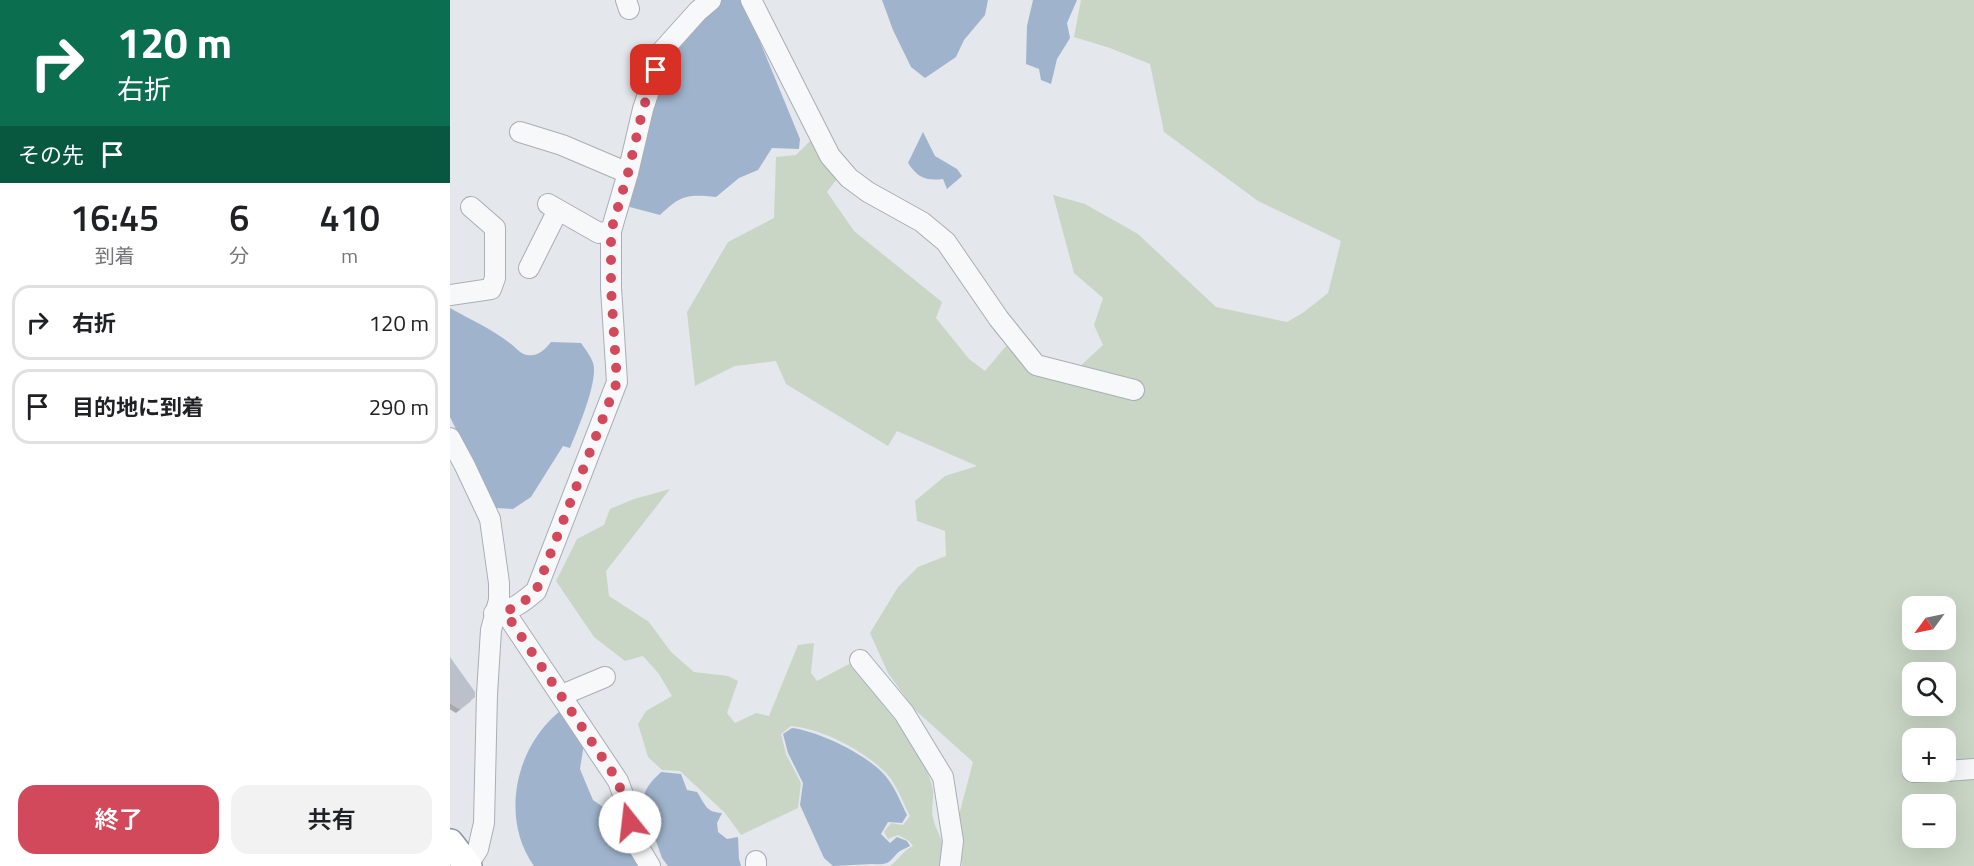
<!DOCTYPE html>
<html lang="ja">
<meta charset="utf-8">
<style>
:root{--surface:#fff;--page:#f2f2f2;--text:#202124;--muted:#757577;--line:#e0e0e0;--accent:#d1495b}
body{margin:0;font-family:"Titillium Web","Noto Sans JP",sans-serif;background:var(--page);color:var(--text);height:100vh;display:flex;flex-direction:column;font-size:22px;white-space:nowrap}
*{box-sizing:border-box;margin:0}
p{font-size:20px;color:var(--muted)}
.icon{flex:none;width:33px;height:33px;fill:none;stroke:currentColor;stroke-width:2;stroke-linecap:round;stroke-linejoin:round}
.map{position:relative;flex:1;overflow:hidden}
.side{display:flex;flex-direction:column;background:var(--surface);width:450px}
.side>*{flex:none}
.guide{background:#0b6e4f;color:#fff;overflow:hidden}
.needle{width:39px;rotate:237deg}
.controls{position:absolute;left:1452px;top:596px;display:grid;gap:12px}
.controls a{display:grid;place-items:center;width:54px;height:54px;border-radius:12px;background:var(--surface);box-shadow:0 6px 24px #0002;font-size:30px}
.pin{position:absolute;display:grid;place-items:center;width:51px;height:51px;color:#fff;margin:-26px;border-radius:12px;box-shadow:0 3px 9px #0006}
.me{position:absolute;width:66px;margin:-33px;rotate:344deg;stroke-linejoin:round;filter:drop-shadow(0 0 4px #0008)}
.turn{display:flex;align-items:center;gap:21px;height:126px;padding:0 18px;font-size:27px}
.turn .icon{width:78px;height:78px;stroke-width:2.5}
.turn b{display:block;font-size:42px;line-height:51px}
.then{display:flex;align-items:center;height:57px;padding:0 18px;background:#0003;gap:12px;font-size:22px}
.eta{display:flex;justify-content:space-evenly;align-items:center;height:102px;text-align:center}
.eta b{font-size:36px;font-weight:600;line-height:42px}
.action{display:flex;gap:12px;margin-top:auto;padding:12px 18px}
.action a{flex:1;height:69px;border-radius:18px;background:var(--accent);color:#fff;font-size:24px;font-weight:600;line-height:69px;text-align:center}
.action a+a{background:var(--page);color:var(--text)}
ul{padding:0;list-style:none}
li{display:flex;align-items:center;gap:18px;height:75px;margin:0 12px 9px;padding:0 6px;border:3px solid var(--line);border-radius:18px}
li div{flex:1}
li b{display:block;font-size:22px}
li em{font-style:normal}
main{display:flex;flex:1;min-height:0}
.map>svg:first-child{display:block}
</style>
<main>
<section class="side">
<div class="guide">
<div class="turn"><svg class="icon" aria-label="right" viewBox="0 0 24 24"><path d="M7 20v-9h11M14 6l5 5-5 5"/></svg><div><b>120 m</b>右折</div></div>
<div class="then">その先<svg class="icon" aria-label="arrive" viewBox="0 0 24 24"><path d="M6 21V4h12l-3 4 3 4H6"/></svg></div>
</div>
<div class="eta">
<div><b>16:45</b><p>到着</p></div>
<div><b>6</b><p>分</p></div>
<div><b>410</b><p>m</p></div>
</div>
<ul>
<li><svg class="icon" aria-label="right" viewBox="0 0 24 24"><path d="M7 20v-9h11M14 6l5 5-5 5"/></svg><div><b>右折</b></div><em>120 m</em></li>
<li><svg class="icon" aria-label="arrive" viewBox="0 0 24 24"><path d="M6 21V4h12l-3 4 3 4H6"/></svg><div><b>目的地に到着</b></div><em>290 m</em></li>
</ul>
<div class="action"><a>終了</a><a>共有</a></div>
</section>
<div class="map">
<svg width="1524" height="866" viewBox="0 0 1524 866">
<defs>
<filter id="shadow"><feDropShadow dx="-4" dy="4" stdDeviation="0" flood-color="#0004"/></filter>
</defs>
<rect width="100%" height="100%" fill="#e4e7ec"/>
<g fill="#c9d6c5" fill-rule="evenodd">
<path d="M631 0H1524V866H512L509 815 523 762 464 709 438 673 420 633 448 587 468 567 496 556 495 531 467 521 465 501 495 476 527 466 447 431 438 446 336 384 326 361 285 366 245 386 237 312 278 242 324 218 326 157 346 155 361 140 387 179 377 192 404 231 492 302 486 318 519 359 535 371 556 346 581 371 614 381 653 345 644 325 653 298 624 273 603 195 635 204 688 234 766 307 837 322 854 312 878 293 891 241 808 201 714 132 700 64 660 48 624 37ZM1462 606H1496V639H1462ZM1462 672H1496V705H1462ZM1462 738H1496V771H1462ZM1462 804H1496V837H1462Z"/>
<path d="M220 489 156 571 159 596 199 622 221 652 244 672 278 676 288 681 277 713 285 723 306 713 319 716 348 645 364 643 361 673 367 681 399 664C427 698 474 747 483 790 484 799 481 809 483 818 486 833 501 851 493 866H440C449 860 452 851 463 846L459 841 448 835 438 839 434 832 441 823 453 825 460 816C453 803 447 785 437 774 415 751 373 729 341 726L331 734 336 754 351 783 348 808 291 835 275 813 230 771 212 770 198 757 188 724 196 711 222 696 209 674 193 656 175 661 144 637 106 581 127 539 154 525 160 509 184 499Z"/>
</g>
<g fill="#9fb4cc">
<path d="M270 0H295L297 10 350 139 349 149 322 148 308 170 289 178 266 197C237 194 231 195 210 215L176 206 217 62 224 47Z"/>
<path d="M432 0H538L535 15 514 40 506 57 475 78 461 67 443 30Z"/>
<path d="M583 0H627L617 23 620 38 607 59 601 84 591 80 589 69 576 64 577 26Z"/>
<path d="M473 132 485 156 507 169 512 176 497 189 493 179C476 181 468 178 458 163Z"/>
<path d="M0 308C21 320 42 329 61 344 66 348 71 354 77 355 87 357 95 350 101 342L131 343C135 349 141 356 143 363 149 380 127 431 120 448L113 446 81 497 63 509 45 508 0 417Z"/>
<path d="M114 708 135 737 130 769 137 786 143 800 159 811 171 813 194 866H84C49 817 66 743 114 708Z"/>
<path d="M342 728C368 731 421 756 437 778 446 789 451 803 457 815L452 823 438 822 431 834 440 843 447 837 457 841 460 846C457 848 453 849 450 851 440 859 442 866 422 864L383 866 374 858 350 805 353 783 338 753 333 734Z"/>
<path d="M211 772 231 774 237 790 247 792C256 805 255 812 272 813L267 823 268 832 277 839 288 837 289 859 291 866H218L212 858 193 804C193 789 201 782 211 772Z"/>
</g>
<path fill="#bbc0ca" filter="url(#shadow)" d="M0 657 25 692V697L10 709 0 703Z"/>
<g fill="none" stroke-linecap="round" stroke-linejoin="round">
<g stroke="#a9aeb7" stroke-width="22">
<g id="minor">
<path d="M176 0 179 9"/>
<path d="M301 0 380 156 399 178 418 192 472 222 496 242 549 319 586 365 684 390"/>
<path d="M70 132 112 145 178 173"/>
<path d="M98 204 149 233 161 231"/>
<path d="M79 268 108 210"/>
<path d="M0 295 41 289 45 278V228L21 207"/>
<path d="M0 438 15 466 40 519 49 583V600L41 630 37 694 34 823 28 849 17 866"/>
<path d="M55 612 168 781 177 805 183 838 200 866"/>
<path d="M44 613C62 611 73 602 86 591L167 382 161 288V231L178 173 193 109 212 51 248 11 261 0"/>
<path d="M410 660 454 713 493 777 503 841 500 866"/>
<path d="M112 695 155 677"/>
<path d="M1496 771 1524 769"/>
<path d="M1463 772 1484 771"/>
<path d="M306 866V861"/>
</g>
</g>
<g stroke="#8b94a3" stroke-width="30">
<path id="highway" d="M0 843 18 866"/>
</g>
<use href="#minor" stroke="#f7f8fa" stroke-width="20"/>
<use href="#highway" stroke="#fff" stroke-width="27"/>
</g>
<g fill="none" stroke-linecap="round" stroke-linejoin="round">
<path stroke="#d1495b" stroke-width="10" stroke-dasharray="0 18" d="M180 822 168 781 55 612 72 603 86 591 167 382 161 288V231L178 173 193 109 206 70"/>
</g>
</svg>
<div class="controls">
<a><svg class="needle" viewBox="-14 -14 28 28"><path d="M0-13l5 13h-10z" fill="#e53935"/><path d="M0 13l5-13h-10z" fill="#757577"/></svg></a>
<a><svg class="icon" aria-label="search" viewBox="0 0 24 24"><circle cx="10" cy="10" r="6"/><path d="M15 15l6 6"/></svg></a>
<a>+</a>
<a>−</a>
</div>
<div class="pin" style="left:206px;top:70px;background:#d93025"><svg class="icon" aria-label="arrive" viewBox="0 0 24 24"><path d="M6 21V4h12l-3 4 3 4H6"/></svg></div>
<svg class="me" style="left:180px;top:822px" viewBox="-20 -20 40 40"><circle r="19" fill="#fff"/><path d="M0-13L10 11 0 6-10 11z" fill="#d1495b"/></svg>
</div>
</main>
